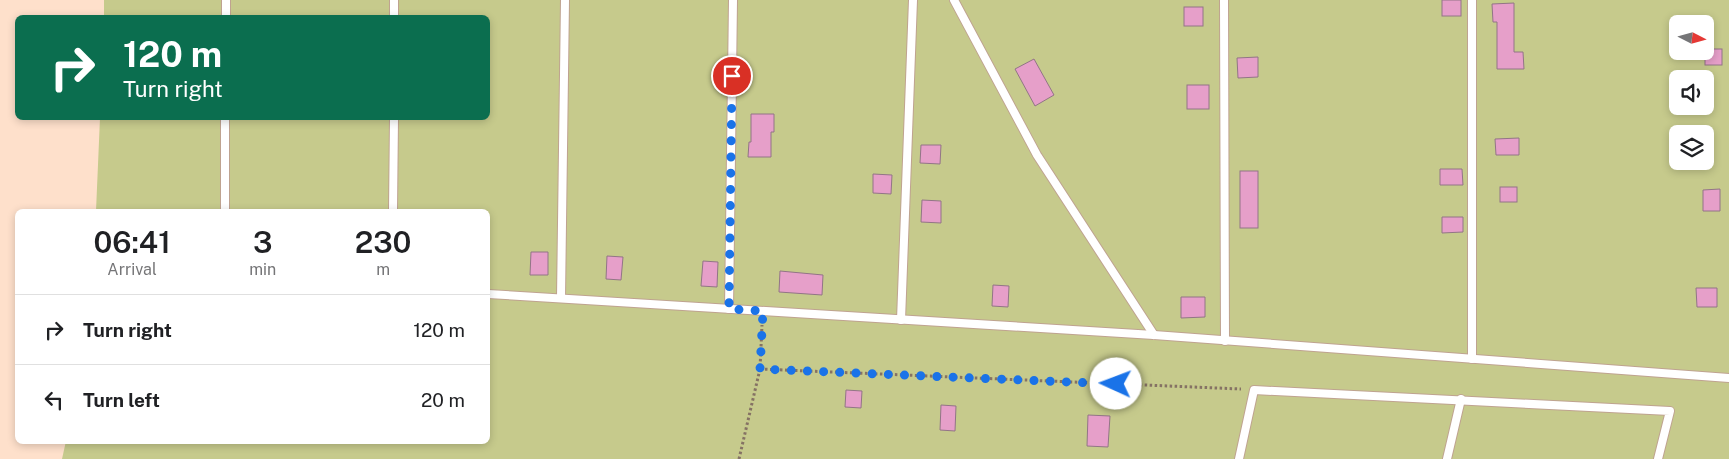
<!DOCTYPE html>
<style>
:root{--surface:#fff;--page:#f6f6f6;--text:#202124;--muted:#757577;--line:#e0e0e0}
body{margin:0;font-family:"Public Sans",sans-serif;background:var(--page);color:var(--text);height:100vh;display:flex;flex-direction:column;font-size:19px;white-space:nowrap}
*{box-sizing:border-box;margin:0}
p{font-size:16px;color:var(--muted)}
.icon{flex:none;width:28px;height:28px;fill:none;stroke:currentColor;stroke-width:2;stroke-linecap:round;stroke-linejoin:round}
.map{position:relative;flex:1;overflow:hidden}
.sheet{position:absolute;left:15px;top:209px;width:475px;height:235px;display:flex;flex-direction:column;background:var(--surface);border-radius:8px;box-shadow:0 2px 8px #0003}
.sheet>*{flex:none}
.hud{position:absolute;left:15px;top:15px;width:475px;height:105px;border-radius:8px;box-shadow:0 2px 8px #0003;background:#0b6e4f;color:#fff;overflow:hidden}
.needle{width:32px;rotate:96deg}
.tools{position:absolute;left:1669px;top:15px;display:grid;gap:10px}
.tools a{display:grid;place-items:center;width:45px;height:45px;border-radius:8px;background:var(--surface);box-shadow:0 2px 8px #0003;font-size:25px}
.pin{position:absolute;display:grid;place-items:center;width:42px;height:42px;color:#fff;margin:-21px;border:2px solid #fff;border-radius:50%;box-shadow:0 1px 5px #0007}
.me{position:absolute;width:55px;margin:-28px;rotate:272deg;stroke-linejoin:round;filter:drop-shadow(0 0 4px #0008)}
.turn{display:flex;align-items:center;gap:18px;height:105px;padding:0 25px;font-size:22px}
.turn .icon{width:65px;height:65px;stroke-width:2.5}
.turn b{display:block;font-size:35px;line-height:42px}
.eta{display:flex;justify-content:space-evenly;align-items:center;height:85px;text-align:center}
.eta b{font-size:30px;font-weight:600;line-height:35px}
ul{padding:0;list-style:none}
li{display:flex;align-items:center;gap:15px;height:70px;padding:0 25px;border-top:1px solid var(--line)}
li div{flex:1}
li b{display:block;font-size:19px}
li em{font-style:normal}
.map>svg:first-child{display:block}
</style>
<div class="map">
<svg width="1729" height="459" viewBox="0 0 1729 459">
<rect width="100%" height="100%" fill="#fee0cb"/>
<path fill="#c6ca8c" fill-rule="evenodd" d="M104 0H1729V459H62L66 441H488V211H96L100 118H488V18H104ZM1678 24H1705V51H1678ZM1678 79H1705V106H1678ZM1678 134H1705V161H1678Z"/>
<g fill="#e69fc9" stroke="#927586">
<rect x="1442" y="0" width="19" height="16"/>
<path d="M1514 3V52H1523L1524 69H1497V22H1493L1492 4Z"/>
<rect x="1184" y="7" width="19" height="19"/>
<rect x="1705" y="49" width="17" height="16"/>
<path d="M1258 57V77L1238 78 1237 58Z"/>
<path d="M1034 59 1054 95 1035 106 1015 69Z"/>
<rect x="1187" y="85" width="22" height="24"/>
<path d="M751 114H774V132H771V157H748L749 142H751Z"/>
<path d="M1519 138V155H1496L1495 139Z"/>
<path d="M921 145H941L940 164 920 163Z"/>
<path d="M1440 169H1462L1463 185H1440Z"/>
<rect x="1240" y="171" width="18" height="57"/>
<path d="M873 174 892 175 891 194 873 193Z"/>
<rect x="1500" y="187" width="17" height="15"/>
<path d="M1720 189V211H1703V190Z"/>
<path d="M922 200 941 201V223L921 222Z"/>
<path d="M1442 217H1463V232L1442 233Z"/>
<path d="M531 252H548V275H530Z"/>
<path d="M607 256 623 257 621 280 606 279Z"/>
<path d="M703 261 718 262 717 287 701 286Z"/>
<path d="M780 271 823 275 822 295 779 292Z"/>
<path d="M993 285 1009 286 1008 307 992 306Z"/>
<path d="M1696 288H1717V307H1697Z"/>
<path d="M1181 297H1205V317L1181 318Z"/>
<path d="M846 390 862 391 861 408 845 407Z"/>
<path d="M941 405 956 406 955 431 940 430Z"/>
<path d="M1088 415 1110 416 1108 447 1087 446Z"/>
</g>
<g fill="none" stroke-linecap="round" stroke-linejoin="round">
<g stroke="#bfa390" stroke-width="10">
<g id="lane">
<path d="M954 0 1037 155 1154 335"/>
<path d="M1224 0 1225 341"/>
<path d="M1472 0V359"/>
<path d="M226 18V0"/>
<path d="M394 18V0"/>
<path d="M225 211V118"/>
<path d="M393 211 394 118"/>
<path d="M488 294 1154 335 1729 378"/>
<path d="M561 298 565 0"/>
<path d="M729 309 733 0"/>
<path d="M901 320 913 0"/>
<path d="M1239 459 1254 390 1670 411 1658 459"/>
<path d="M1447 459 1461 399"/>
</g>
</g>
<g stroke="#857264" stroke-width="3" stroke-dasharray="2.5 2.5" stroke-linecap="butt">
<path d="M760 369 1241 389"/>
<path d="M739 459 760 369 762 325"/>
</g>
<use href="#lane" stroke="#fff" stroke-width="8"/>
</g>
<g fill="none" stroke-linecap="round" stroke-linejoin="round">
<path stroke="#1a73e8" stroke-width="9" stroke-dasharray="0 16.2" d="M732 76 729 309 763 311 760 369 1116 384"/>
</g>
</svg>
<div class="tools">
<a><svg class="needle" viewBox="-14 -14 28 28"><path d="M0-13l5 13h-10z" fill="#e53935"/><path d="M0 13l5-13h-10z" fill="#757577"/></svg></a>
<a><svg class="icon" aria-label="sound" viewBox="0 0 24 24"><path d="M4 9h4l5-4v14l-5-4H4zM17 9q2 3 0 6"/></svg></a>
<a><svg class="icon" aria-label="layers" viewBox="0 0 24 24"><path d="M12 4l9 5-9 5-9-5zM3 14l9 5 9-5"/></svg></a>
</div>
<div class="pin" style="left:732px;top:76px;background:#d93025"><svg class="icon" aria-label="arrive" viewBox="0 0 24 24"><path d="M6 21V4h12l-3 4 3 4H6"/></svg></div>
<svg class="me" style="left:1116px;top:384px" viewBox="-20 -20 40 40"><circle r="19" fill="#fff"/><path d="M0-13L10 11 0 6-10 11z" fill="#1a73e8"/></svg>
<div class="hud">
<div class="turn"><svg class="icon" aria-label="right" viewBox="0 0 24 24"><path d="M7 20v-9h11M14 6l5 5-5 5"/></svg><div><b>120 m</b>Turn right</div></div>
</div>
<section class="sheet">
<div class="eta">
<div><b>06:41</b><p>Arrival</p></div>
<div><b>3</b><p>min</p></div>
<div><b>230</b><p>m</p></div>
</div>
<ul>
<li><svg class="icon" aria-label="right" viewBox="0 0 24 24"><path d="M7 20v-9h11M14 6l5 5-5 5"/></svg><div><b>Turn right</b></div><em>120 m</em></li>
<li><svg class="icon" aria-label="left" viewBox="0 0 24 24"><path d="M17 20v-9H6M10 6l-5 5 5 5"/></svg><div><b>Turn left</b></div><em>20 m</em></li>
</ul>
</section>
</div>
